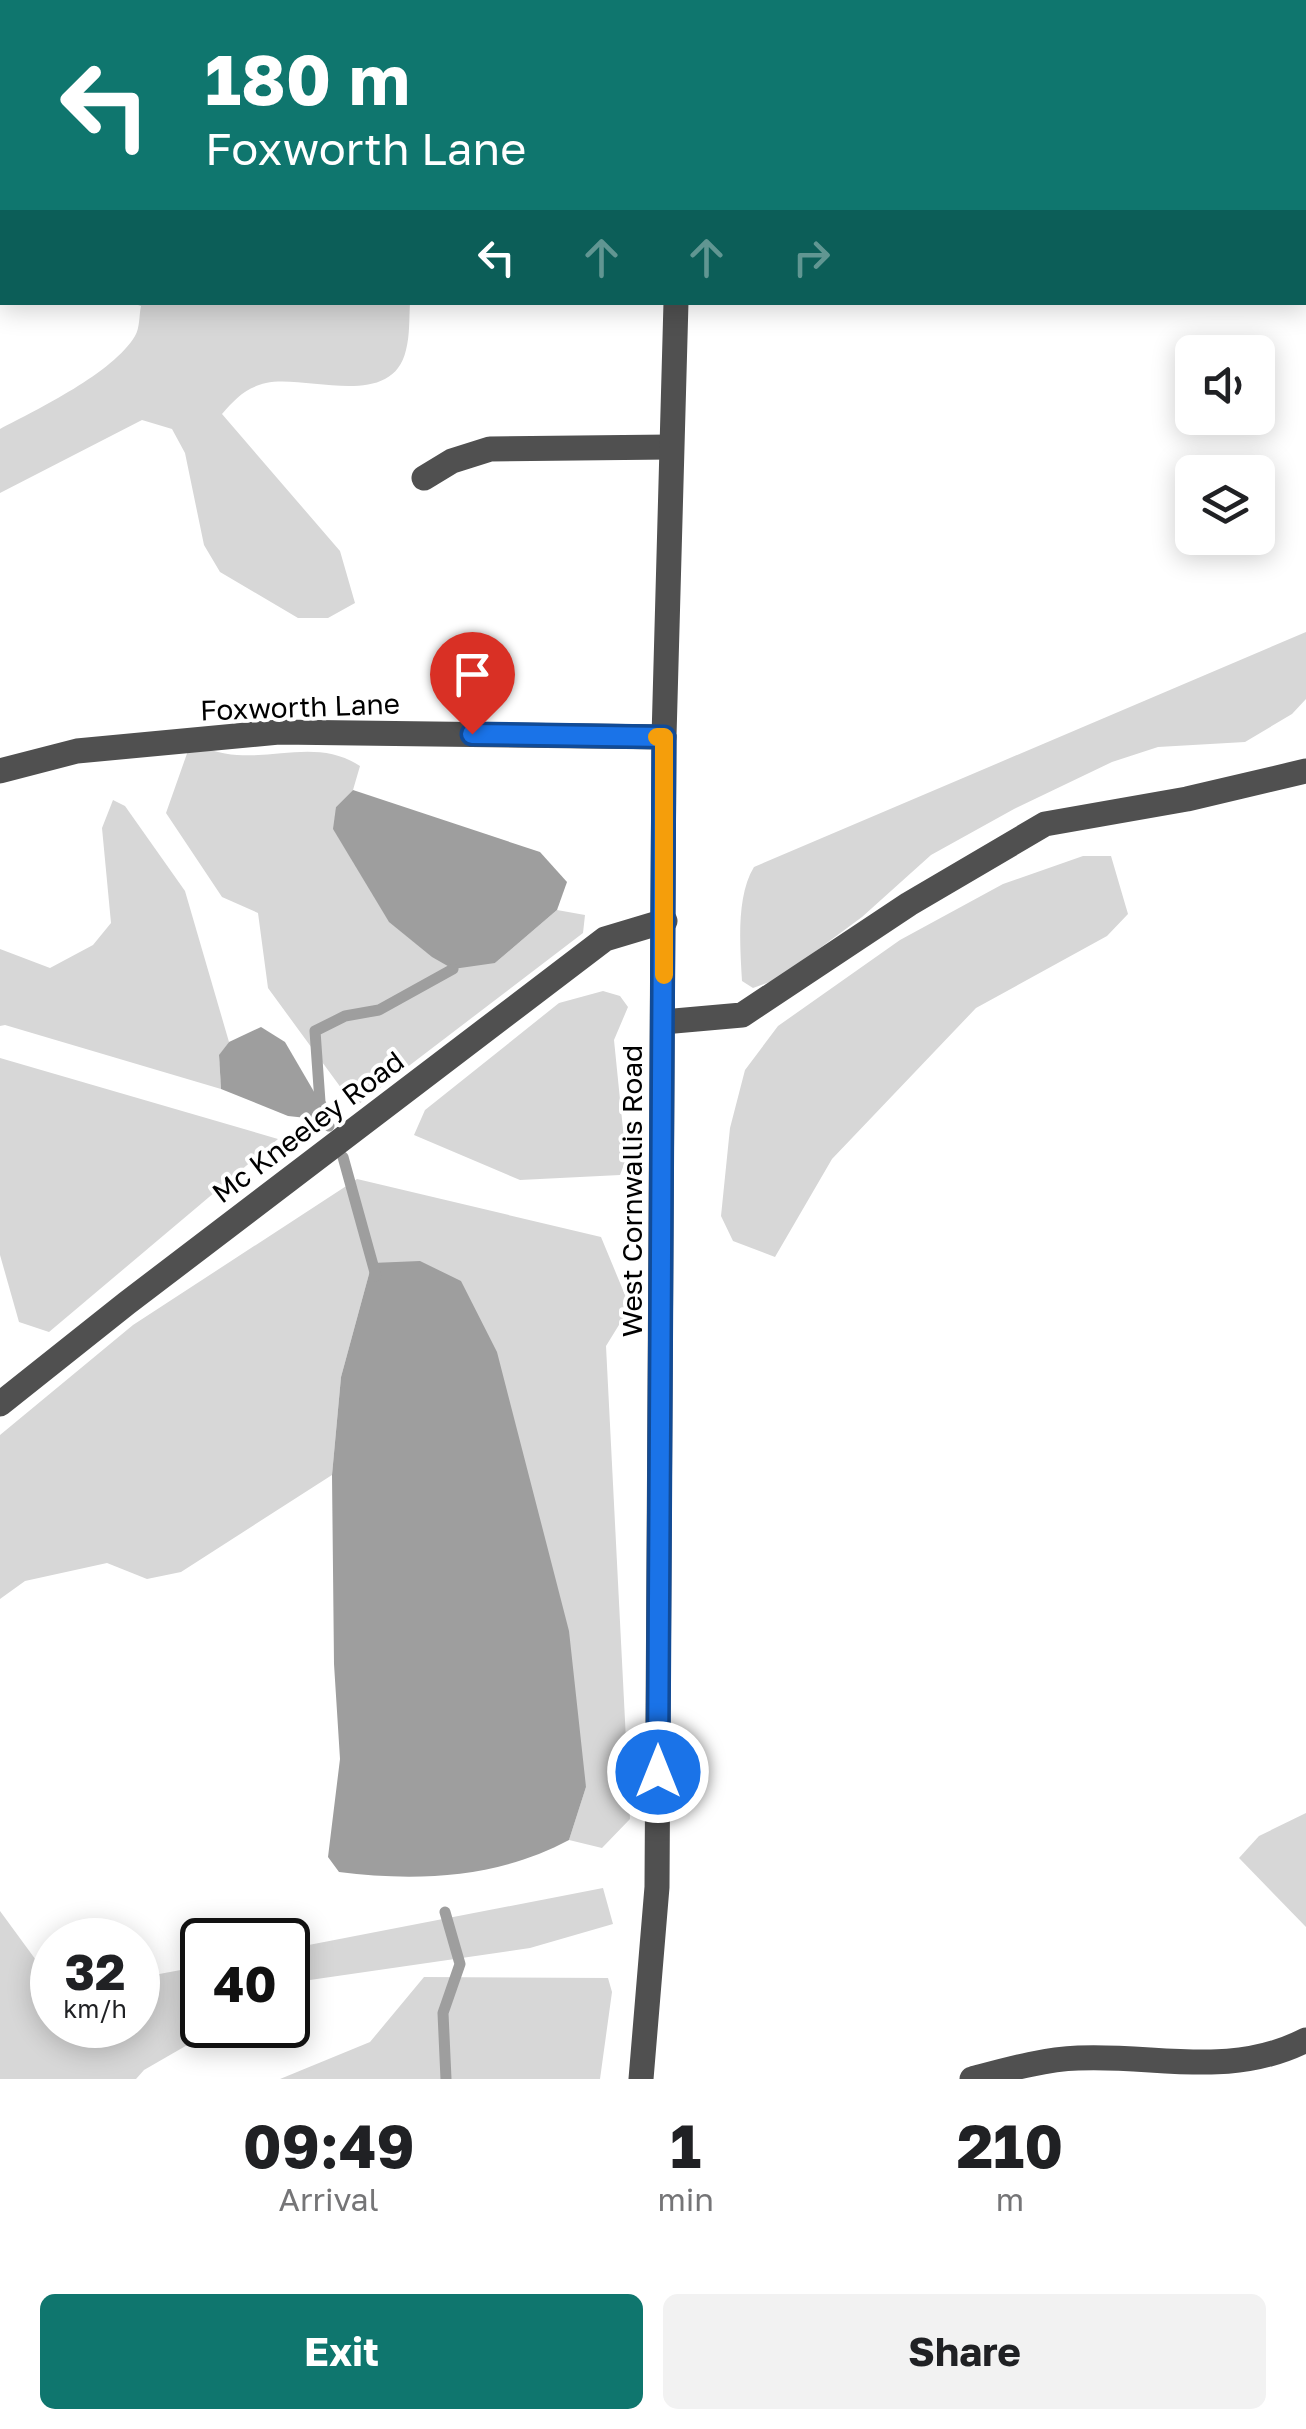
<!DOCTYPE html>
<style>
:root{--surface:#fff;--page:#f2f2f2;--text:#202124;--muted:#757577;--accent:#0f766e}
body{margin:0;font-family:"Golos Text",sans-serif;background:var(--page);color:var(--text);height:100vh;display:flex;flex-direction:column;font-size:38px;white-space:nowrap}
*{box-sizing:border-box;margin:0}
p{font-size:32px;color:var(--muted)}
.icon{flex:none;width:55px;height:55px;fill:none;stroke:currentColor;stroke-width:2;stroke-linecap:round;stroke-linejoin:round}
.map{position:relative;height:2079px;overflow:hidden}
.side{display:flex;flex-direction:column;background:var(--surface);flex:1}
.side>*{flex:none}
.hud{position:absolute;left:0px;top:0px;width:1308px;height:305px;box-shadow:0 5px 25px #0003;background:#0f766e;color:#fff;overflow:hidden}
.controls{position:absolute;left:1175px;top:335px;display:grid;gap:20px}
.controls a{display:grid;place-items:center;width:100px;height:100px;border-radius:15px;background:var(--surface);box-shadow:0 5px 25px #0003;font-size:50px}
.speed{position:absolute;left:30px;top:1918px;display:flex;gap:20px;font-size:50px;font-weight:700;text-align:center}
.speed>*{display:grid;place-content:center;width:130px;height:130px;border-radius:50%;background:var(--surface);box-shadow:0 5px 25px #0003;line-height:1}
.speed small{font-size:25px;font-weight:400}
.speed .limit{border:5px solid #111;border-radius:15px;background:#fff;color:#111}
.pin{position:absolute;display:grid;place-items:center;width:85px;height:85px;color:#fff;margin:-102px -42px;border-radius:50% 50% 50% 0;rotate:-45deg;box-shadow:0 0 10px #0007}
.pin .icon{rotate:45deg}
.me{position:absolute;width:110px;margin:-55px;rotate:0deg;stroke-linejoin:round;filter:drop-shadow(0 0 8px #0008)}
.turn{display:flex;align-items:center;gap:35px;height:210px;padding:0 40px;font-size:45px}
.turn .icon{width:130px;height:130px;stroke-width:2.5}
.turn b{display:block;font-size:70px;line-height:85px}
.lanes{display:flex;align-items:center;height:95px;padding:0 40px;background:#0003;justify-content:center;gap:50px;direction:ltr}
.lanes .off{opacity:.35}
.eta{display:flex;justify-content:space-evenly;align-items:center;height:170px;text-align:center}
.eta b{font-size:60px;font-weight:700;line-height:70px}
.cta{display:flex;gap:20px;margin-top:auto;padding:20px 40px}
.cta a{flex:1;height:115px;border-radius:15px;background:var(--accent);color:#fff;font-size:40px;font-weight:700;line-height:115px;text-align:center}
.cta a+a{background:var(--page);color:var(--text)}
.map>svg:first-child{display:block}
</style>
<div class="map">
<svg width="1306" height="2079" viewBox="0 0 1306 2079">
<rect width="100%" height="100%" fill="#fff"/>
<g fill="#d7d7d7">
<path d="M0 0H649L2 2 0 283Z"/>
<path d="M765 0H1300L1299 2Z"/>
<path d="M132 303H410C409 318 410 335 406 350 392 411 306 374 266 383 245 388 235 399 222 414L340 551 355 603 328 618H298L220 572 204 545 185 453 172 429 142 420 0 493V429C38 409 113 373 135 336 140 328 139 315 141 306Z"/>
<path d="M1306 632V699L1292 714 1245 742 1158 747 1112 762 1014 809 931 855 862 917 778 979 753 988 742 981C740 946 736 896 754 867Z"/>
<path d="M190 745C205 748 221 754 237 755 279 758 321 740 360 766L353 790 336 807 495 963 557 910 585 915 583 933 355 1107 268 988 258 913 222 897 166 813Z"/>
<path d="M113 800 125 806 185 891 229 1042 219 1056 221 1089 5 1025 0 1026V949L50 968 93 945 111 923 102 828Z"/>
<path d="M1083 856H1111L1128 914 1107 936 976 1008 832 1159 775 1257 733 1241 721 1216 730 1128 745 1070 778 1026 900 940 1003 884Z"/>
<path d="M603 991 620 996 628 1007 614 1040 626 1159 620 1175 520 1180 414 1135 425 1110 559 1003Z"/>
<path d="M0 1058 278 1139 49 1332 19 1322 0 1255Z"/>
<path d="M357 1179 601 1237 630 1307 606 1346 630 1819 602 1848 569 1840 586 1787 372 1263 341 1377 332 1475 181 1572 147 1579 107 1563 25 1581 0 1599V1435L133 1325Z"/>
<path d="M1306 1813V1927L1239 1858 1259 1836Z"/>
<path d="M603 1888 613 1924 530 1948 296 1982 288 1987V1949Z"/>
<path d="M0 1911 52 1982V2025H138V1978L202 1966V2025H222L144 2070 136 2079H0Z"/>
<path d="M424 1977 608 1978 612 1992 600 2079H280L370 2042Z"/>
</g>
<g fill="#9e9e9e">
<path d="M353 790 540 852 567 882 557 910 495 963 453 969 432 957 389 922 333 829 336 807Z"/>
<path d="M261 1027 285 1042 320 1102 316 1119 288 1116 221 1089 219 1055 229 1042Z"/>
<path d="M420 1261 461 1281 497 1352 569 1631 586 1787 569 1840C498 1878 418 1882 339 1872L328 1857 340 1759 334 1664 332 1475 341 1377 372 1263Z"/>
</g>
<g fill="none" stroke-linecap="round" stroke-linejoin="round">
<g stroke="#9e9e9e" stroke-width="11">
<path d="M329 1126 320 1102 315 1031 345 1016 379 1010 453 969"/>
<path d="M343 1157 376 1276"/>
<path d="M445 1912 460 1964 443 2013 446 2079"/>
</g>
<g stroke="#505050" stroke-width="25">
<path d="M693 2 694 0"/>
<path d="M424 478 452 461 490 449 670 447"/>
<path d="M0 771 77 751 279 732 664 737"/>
<path d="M663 1022 742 1015 909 904 1045 824 1187 799 1306 771"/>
<path d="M0 1404 127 1303 605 939 665 921"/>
<path d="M641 2079 657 1887 664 737 676 302"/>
<path d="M972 2079C1006 2070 1044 2059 1078 2058 1156 2054 1229 2079 1306 2040"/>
</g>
</g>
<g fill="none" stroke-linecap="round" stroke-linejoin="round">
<g stroke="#114b97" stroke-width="25">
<path id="route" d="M472 734 664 737 658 1772"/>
</g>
<use href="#route" stroke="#1a73e8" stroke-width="18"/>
<path stroke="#f59e0b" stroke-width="18" d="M657 737H664V975"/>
</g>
<g text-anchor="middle" stroke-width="8" stroke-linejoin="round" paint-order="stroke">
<g font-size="28" fill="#000" stroke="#fff">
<text transform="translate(300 707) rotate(-2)" y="10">Foxworth Lane</text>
<text transform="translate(308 1127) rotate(-37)" y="10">Mc Kneeley Road</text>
<text transform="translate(632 1191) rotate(-90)" y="10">West Cornwallis Road</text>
</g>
</g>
</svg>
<div class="controls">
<a><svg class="icon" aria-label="sound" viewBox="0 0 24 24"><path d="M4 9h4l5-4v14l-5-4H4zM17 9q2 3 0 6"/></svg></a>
<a><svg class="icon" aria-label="layers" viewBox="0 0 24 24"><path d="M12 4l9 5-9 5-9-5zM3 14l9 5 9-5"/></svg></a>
</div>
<div class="speed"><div>32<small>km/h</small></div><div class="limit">40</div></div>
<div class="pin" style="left:472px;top:734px;background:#d93025"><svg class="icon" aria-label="arrive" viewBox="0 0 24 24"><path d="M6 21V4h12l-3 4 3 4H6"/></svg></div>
<svg class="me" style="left:658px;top:1772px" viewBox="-20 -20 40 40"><circle r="17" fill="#1a73e8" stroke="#fff" stroke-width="3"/><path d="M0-11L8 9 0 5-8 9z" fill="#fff"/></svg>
<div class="hud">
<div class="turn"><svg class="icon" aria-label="left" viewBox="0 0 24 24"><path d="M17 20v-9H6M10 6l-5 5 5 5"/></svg><div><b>180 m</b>Foxworth Lane</div></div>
<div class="lanes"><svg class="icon" aria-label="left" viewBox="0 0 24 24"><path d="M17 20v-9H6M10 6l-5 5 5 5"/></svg><svg class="icon off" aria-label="ahead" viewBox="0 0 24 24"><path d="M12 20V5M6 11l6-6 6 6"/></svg><svg class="icon off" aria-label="ahead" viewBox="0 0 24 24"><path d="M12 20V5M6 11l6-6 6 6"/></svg><svg class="icon off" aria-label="right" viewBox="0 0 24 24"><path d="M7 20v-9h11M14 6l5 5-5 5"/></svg></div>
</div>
</div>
<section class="side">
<div class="eta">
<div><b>09:49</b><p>Arrival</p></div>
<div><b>1</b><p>min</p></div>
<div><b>210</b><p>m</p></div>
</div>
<div class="cta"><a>Exit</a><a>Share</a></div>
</section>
